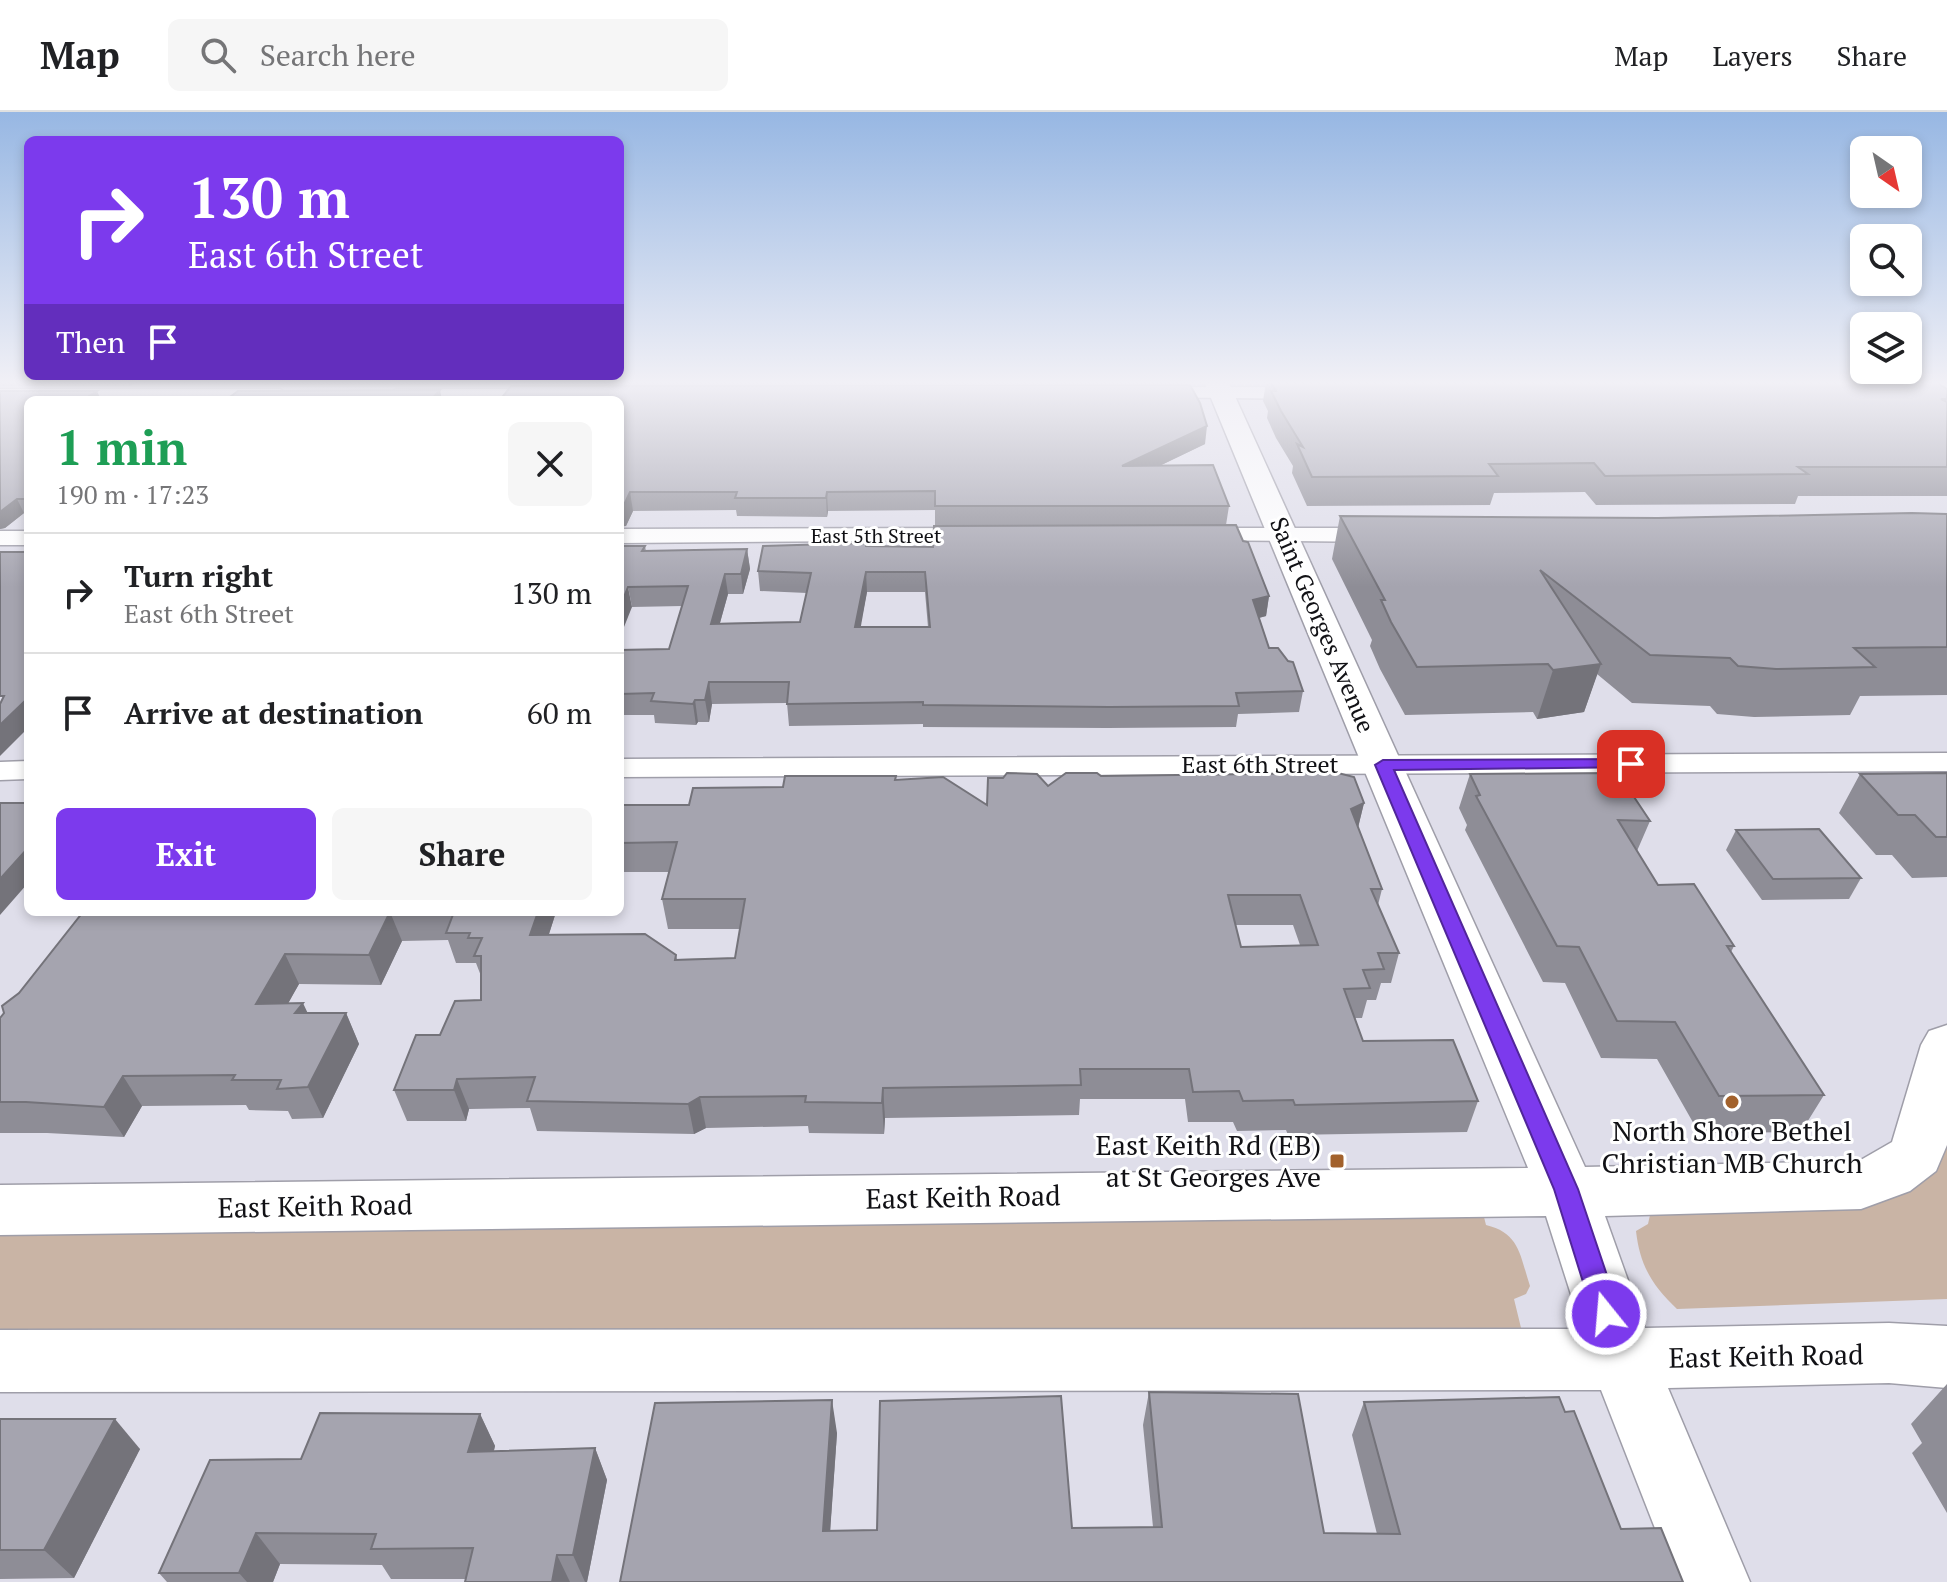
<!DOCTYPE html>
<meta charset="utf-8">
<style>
:root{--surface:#fff;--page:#f6f6f6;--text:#202124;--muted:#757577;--line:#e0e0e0;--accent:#7c3aed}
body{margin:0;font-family:"PT Serif",serif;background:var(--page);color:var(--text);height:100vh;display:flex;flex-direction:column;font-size:30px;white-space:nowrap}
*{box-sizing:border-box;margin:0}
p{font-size:26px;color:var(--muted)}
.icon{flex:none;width:44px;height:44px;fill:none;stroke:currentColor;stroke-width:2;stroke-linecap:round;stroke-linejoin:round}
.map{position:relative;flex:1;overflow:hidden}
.drawer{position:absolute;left:24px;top:284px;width:600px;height:520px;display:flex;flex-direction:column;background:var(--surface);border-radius:12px;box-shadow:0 4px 12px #0003}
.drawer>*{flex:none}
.guide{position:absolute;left:24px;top:24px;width:600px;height:244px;border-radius:12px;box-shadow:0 4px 12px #0003;background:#7c3aed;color:#fff;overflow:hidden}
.needle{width:52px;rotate:146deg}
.fabs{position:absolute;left:1850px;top:24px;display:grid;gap:16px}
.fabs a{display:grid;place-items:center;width:72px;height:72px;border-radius:12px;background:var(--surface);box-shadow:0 4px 12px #0003;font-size:40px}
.pin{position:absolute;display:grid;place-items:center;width:68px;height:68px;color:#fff;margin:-34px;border-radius:16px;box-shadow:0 4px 12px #0006}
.me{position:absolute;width:88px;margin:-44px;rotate:343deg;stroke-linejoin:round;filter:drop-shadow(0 0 6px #0008)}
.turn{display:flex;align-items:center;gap:28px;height:168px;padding:0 32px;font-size:36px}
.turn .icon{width:104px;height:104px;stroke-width:2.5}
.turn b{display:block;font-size:56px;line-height:68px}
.then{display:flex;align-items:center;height:76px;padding:0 32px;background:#0003;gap:16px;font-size:30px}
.round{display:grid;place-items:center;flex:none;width:84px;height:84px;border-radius:12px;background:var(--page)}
.summary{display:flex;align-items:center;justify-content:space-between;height:136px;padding:0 32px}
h1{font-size:48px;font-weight:700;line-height:60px;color:#1e9e55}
.button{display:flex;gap:16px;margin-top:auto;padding:16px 32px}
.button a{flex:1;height:92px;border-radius:12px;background:var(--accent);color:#fff;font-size:32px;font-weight:700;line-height:92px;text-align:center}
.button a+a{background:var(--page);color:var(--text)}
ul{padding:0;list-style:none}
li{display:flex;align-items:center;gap:24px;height:120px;padding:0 32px;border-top:2px solid var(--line)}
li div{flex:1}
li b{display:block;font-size:30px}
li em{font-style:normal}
header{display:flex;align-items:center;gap:48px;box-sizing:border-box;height:112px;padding:0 40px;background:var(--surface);border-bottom:2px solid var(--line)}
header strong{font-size:38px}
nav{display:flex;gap:44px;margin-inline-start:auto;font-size:28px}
.search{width:560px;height:72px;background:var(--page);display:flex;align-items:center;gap:20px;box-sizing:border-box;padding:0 28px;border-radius:12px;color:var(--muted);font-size:30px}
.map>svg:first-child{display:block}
</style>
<header>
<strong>Map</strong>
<div class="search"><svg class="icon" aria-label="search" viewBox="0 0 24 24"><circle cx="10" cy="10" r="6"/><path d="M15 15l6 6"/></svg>Search here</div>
<nav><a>Map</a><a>Layers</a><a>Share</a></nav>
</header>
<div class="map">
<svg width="1947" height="1470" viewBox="0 0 1947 1470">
<rect width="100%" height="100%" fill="#dfdeea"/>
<g fill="#c9b4a5">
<path d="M1947 1018V1187L1677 1197C1652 1173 1640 1154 1636 1119L1648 1112 1652 1094 1856 1090Z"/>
<path d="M1483 1101 1486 1113C1520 1121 1520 1144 1530 1174L1526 1182 1514 1187 1522 1220 0 1232V1110Z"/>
</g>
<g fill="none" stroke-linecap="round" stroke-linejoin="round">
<g stroke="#9f9ea9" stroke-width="3">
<g id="street">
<path d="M1148 275H1312L1322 281 1312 287 1141 285 1138 281 1141 277Z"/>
<path d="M0 277H280L290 283 283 288 0 289Z"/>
<path d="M396 277H548L558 283 551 288 389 287 386 283Z"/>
<path d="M979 416 991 423 987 428 620 431V417Z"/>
<path d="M1195 416H1383L1395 423 1383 430 1187 428 1183 423Z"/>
<rect x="0" y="419" width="28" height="14"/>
<path d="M1947 641V659L620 665V647Z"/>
<path d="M28 649V667L0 668V650Z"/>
</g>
</g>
<g stroke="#9f9ea9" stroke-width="3">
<g id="secondary">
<path d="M1204 269H1228L1585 1055 1859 1049 1892 1030 1921 933 1929 919 1947 913V1033L1936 1059 1910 1079 1861 1097 1605 1104 1645 1216 1889 1211 1947 1214V1276L1889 1271 1668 1276 1750 1470H1676L1601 1278 0 1280V1218L1582 1217 1546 1104 0 1123V1073L1528 1056Z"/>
<path d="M1932 269H1947V278Z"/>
</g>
</g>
<use href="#street" fill="#fff" fill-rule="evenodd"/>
<use href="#secondary" fill="#fff" fill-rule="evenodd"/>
</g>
<g fill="#8e8d96" fill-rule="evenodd">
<path d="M0 269H137L130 274H0Z"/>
<path d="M263 269H462L458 273H265Z"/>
<path d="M527 269H1182V272L528 273Z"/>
<path d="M1252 269H1934L1947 277V384H1798L1795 392 1596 393 1585 380 1494 381 1490 393 1307 394 1292 361 1293 354 1276 326 1267 306 1268 299 1263 289 1266 271H1253Z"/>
<path d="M0 279 28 288V401H24L5 416 0 417Z"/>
<path d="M620 288 1205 332 1159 354 1229 394 1226 413H935V398L828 399 827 405 737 404 736 398 633 399 626 414Z"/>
<path d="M1947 402V583L1860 584 1850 603 1754 605 1717 602 1710 594 1632 591 1597 562 1584 600 1537 607 1533 600 1405 603 1380 557 1370 534 1372 528 1332 447 1340 404 1658 406Z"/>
<path d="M1243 429 1269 484 1266 504 1259 506 1269 536 1303 579 1299 600 1238 602 1236 615 1107 616 923 615V612L789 614 787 591 712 592 709 610H698L696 613 655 611 654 603H620V538L669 537 682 494 632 495 620 434H645L646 439 747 437 750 457 743 482H728L720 511 800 510 807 481 760 479 758 459 866 434 933 435ZM867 480H925L928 515H860Z"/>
<path d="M1947 661V765L1912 766 1892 743H1876L1839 701 1860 662Z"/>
<path d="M1470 662 1650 709 1637 739 1658 773 1734 834 1731 840 1824 983 1801 1020 1699 1021 1657 947 1601 946 1565 871 1543 870 1465 718 1467 713 1459 696Z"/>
<path d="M1101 664 1364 691 1358 715 1382 777 1378 793 1399 841 1391 871H1381L1376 888H1367L1362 906H1355L1363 929 1478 989 1467 1020 1288 1023 1286 1018 1237 1019 1233 1010H1188L1185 987H1080L1079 1003 885 1006 884 1022 809 1021 808 1014 706 1016 694 1022 537 1019 530 996 469 997 466 1009H407L394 978 440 923 481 888V864L476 851H456L448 828 402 829 381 873 299 872 288 891 308 901H346L359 932 323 1006 292 1007 288 999 249 998 246 993 142 994 124 1025 47 1021H0V906L83 800H556L549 822 676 843 677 847 735 846 740 817H668L662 787 669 760H620V693H689L783 675 896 668 987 693 1048 674ZM1235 813H1293L1300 833 1241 835Z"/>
<path d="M1736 718 1861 766 1849 787 1762 788 1726 738Z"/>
<path d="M1947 1272V1401L1912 1341 1922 1331 1911 1312Z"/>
<path d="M1149 1280 1324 1421 1377 1422 1352 1323 1364 1290 1565 1300 1621 1417 620 1470 837 1321 830 1419 1153 1415 1143 1313Z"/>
<path d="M480 1302 495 1334 494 1339 595 1336 607 1368 587 1470H465V1467H391L382 1453 280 1452 273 1470H167L159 1461 301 1347Z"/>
<path d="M0 1307 140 1337 74 1466 0 1467Z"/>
</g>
<g fill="#74737a">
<path d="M128 269H137L130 274Z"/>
<path d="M440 278 442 288H431Z"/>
<path d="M97 279 101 288H83Z"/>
<path d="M1207 314 1205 332 1120 373 1122 354Z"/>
<path d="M630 380 633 399 626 414 620 415V395Z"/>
<path d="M827 380 828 399 827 405 826 386Z"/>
<path d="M17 387 24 401 5 416 0 417V400Z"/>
<path d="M747 437 750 457 743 482 741 462Z"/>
<path d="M866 460 867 480 857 536 855 515Z"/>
<path d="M725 462 728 482 714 532 711 512Z"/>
<path d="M628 475 632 495 620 525V495Z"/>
<path d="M1269 484 1266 504 1250 508 1253 488Z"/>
<path d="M1601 552 1584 600 1537 607 1553 558Z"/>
<path d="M709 570 712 592 709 610 705 588Z"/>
<path d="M28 586V616L0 644V613Z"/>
<path d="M695 588 698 610 696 613 693 592Z"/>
<path d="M1364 691 1357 720 1351 697Z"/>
<path d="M28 736V771L0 803V767Z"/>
<path d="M390 800 402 829 381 873 369 843Z"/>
<path d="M538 800H556L539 853 530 823Z"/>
<path d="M285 842 299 872 271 922 256 892Z"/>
<path d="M303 891 317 921 295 901Z"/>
<path d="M346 901 359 932 323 1006 308 975Z"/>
<path d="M123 964 142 994 124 1025 104 995Z"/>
<path d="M457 967 469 997 466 1009 454 978Z"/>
<path d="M883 976 885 1006 884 1022 882 991Z"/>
<path d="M700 985 706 1016 694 1022 688 992Z"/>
<path d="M832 1288 837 1321 828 1450 823 1419Z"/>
<path d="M480 1302 495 1334 484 1372 468 1340Z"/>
<path d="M115 1307 140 1337 74 1466 44 1438Z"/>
<path d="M595 1336 607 1368 587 1470H585L573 1443Z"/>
<path d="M256 1421 280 1452 273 1470H247L239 1461Z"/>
<path d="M557 1443 570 1470H552Z"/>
</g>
<g fill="#a5a4af" stroke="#74737a" stroke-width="2" fill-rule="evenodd">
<path d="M1270 269H1934L1947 277V287H1941L1947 290V355H1798L1808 362 1605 364 1594 351 1489 352 1498 364 1312 365 1297 332 1303 335 1281 299 1271 279H1276Z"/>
<path d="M1190 273 1200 291 1207 314 1122 354 1213 353 1229 394H935V379L827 380 826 386H735L737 380H630L623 395H620V288H500L511 274Z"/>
<path d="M440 278 431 288H226L238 279Z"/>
<path d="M0 279H97L83 288H28V387H17L0 400Z"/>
<path d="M1912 401 1947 402V535L1854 536 1875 555 1776 557 1738 554 1730 546 1650 543 1540 458 1601 552 1553 558 1548 552 1417 555 1391 510 1381 488H1385L1340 404 1658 406Z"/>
<path d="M1236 413 1243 429 1248 430 1269 484 1253 488 1269 536H1278L1288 549 1293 550 1303 579 1236 581 1239 594 1109 595 923 593V590L787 592 789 570H709L705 588H695L693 592 651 589 654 581 620 582V538L669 537 688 474 628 475 620 495V434H645L642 439 747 437 741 462H725L711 512 800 510 811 461 758 459 763 434 866 431V434L933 435 934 414ZM866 460H925L930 515H855Z"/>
<path d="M28 438V586L0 613V592L4 584H0V440H24Z"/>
<path d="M1007 661 1037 662 1048 674 1066 661H1097L1101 664 1338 661 1354 665 1364 691 1351 697 1382 777H1371L1399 841H1378L1384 857 1363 858 1370 876 1344 877 1363 929 1453 928 1478 989 1295 993 1293 988 1243 989 1239 979 1193 980 1189 957H1080L1081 973 883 976 882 991 805 990 806 984 700 985 688 992 527 989 535 965 457 967 454 978H394L416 923H440L455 889 481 888V844H474L482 826H468L470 821H446L454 800H538L530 823 645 822 676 843 675 848 735 846 745 787H662L677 730 620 731V693H689L693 676 783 675 785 664H896L895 668 943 665 987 693 988 666H1003ZM1228 783H1300L1318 833 1241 835Z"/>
<path d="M1618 661 1650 709 1618 708 1658 773 1694 772 1734 834H1727L1824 983 1719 984 1675 910 1617 909 1579 835 1557 834 1476 684 1480 683 1470 662Z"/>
<path d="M1947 661V725H1936L1915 703H1898L1860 662Z"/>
<path d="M0 691H28V736L0 767Z"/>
<path d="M1819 717 1861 766 1773 767 1736 718Z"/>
<path d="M83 800H390L369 843 285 842 256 892 303 891 295 901H346L308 975 277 977 281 968H232L235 963 123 964 104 995 26 990H0V906L4 901 2 894 19 881Z"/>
<path d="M1149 1280 1298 1282 1324 1421 1400 1422 1364 1290 1559 1285 1565 1300 1574 1299 1621 1417 1661 1416 1683 1470H620L655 1291 832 1288 823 1419 877 1418 880 1289 1061 1284 1072 1416 1162 1415Z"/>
<path d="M320 1301 480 1302 468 1340 595 1336 573 1443H557L552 1470H465L473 1436 371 1437 376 1422 256 1421 239 1461H159L210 1348 301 1347Z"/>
<path d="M0 1307H115L44 1438H0Z"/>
</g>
<linearGradient id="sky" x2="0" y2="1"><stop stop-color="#97b7e3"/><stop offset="0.57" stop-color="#f1f0f6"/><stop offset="1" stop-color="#f1f0f6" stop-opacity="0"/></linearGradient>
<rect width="1947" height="475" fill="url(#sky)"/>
<path fill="#7c3aed" stroke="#51269a" stroke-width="2" d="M1631 647 1637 648V655L1394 658 1578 1077 1620 1202 1616 1210 1606 1214 1597 1210 1593 1202 1554 1077 1375 653 1383 648Z"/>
<g fill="#a2612c" stroke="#fff" stroke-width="3">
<circle cx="1732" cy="990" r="8"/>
<rect x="1329" y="1041" width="16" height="16" rx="4"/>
</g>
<g text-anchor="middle" stroke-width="6" stroke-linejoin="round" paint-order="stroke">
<g font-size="20" fill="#111115" stroke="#fff">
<text x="876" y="431">East 5th Street</text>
</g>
<g font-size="24" fill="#111115" stroke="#fff">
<text transform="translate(1322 513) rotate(67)" y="8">Saint Georges Avenue</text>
<text x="1260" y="661">East 6th Street</text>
</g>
<g font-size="28" fill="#111115" stroke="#fff">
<text x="1732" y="1029">North Shore Bethel<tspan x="1732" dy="32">Christian MB Church</tspan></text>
<text x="1321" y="1043" text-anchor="end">East Keith Rd (EB)<tspan x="1321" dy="32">at St Georges Ave</tspan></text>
</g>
<g font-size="28" fill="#111115" stroke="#fff">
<text transform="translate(963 1085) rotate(-1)" y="10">East Keith Road</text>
<text transform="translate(315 1094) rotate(-1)" y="10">East Keith Road</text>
<text transform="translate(1766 1244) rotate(-1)" y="10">East Keith Road</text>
</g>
</g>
</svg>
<div class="fabs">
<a><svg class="needle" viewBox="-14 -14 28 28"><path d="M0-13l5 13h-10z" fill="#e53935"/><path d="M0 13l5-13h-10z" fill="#757577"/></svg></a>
<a><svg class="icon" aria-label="search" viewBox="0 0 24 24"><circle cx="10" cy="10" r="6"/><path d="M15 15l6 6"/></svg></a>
<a><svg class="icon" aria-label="layers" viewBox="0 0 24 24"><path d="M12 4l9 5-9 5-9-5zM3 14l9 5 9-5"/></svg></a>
</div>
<div class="pin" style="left:1631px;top:652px;background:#d93025"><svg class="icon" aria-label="arrive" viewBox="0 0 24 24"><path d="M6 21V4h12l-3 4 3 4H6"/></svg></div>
<svg class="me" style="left:1606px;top:1202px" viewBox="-20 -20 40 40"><circle r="17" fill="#7c3aed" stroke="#fff" stroke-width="3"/><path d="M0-11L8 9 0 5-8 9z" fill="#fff"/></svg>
<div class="guide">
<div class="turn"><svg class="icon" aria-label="right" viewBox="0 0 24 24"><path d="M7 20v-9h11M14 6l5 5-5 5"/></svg><div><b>130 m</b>East 6th Street</div></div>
<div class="then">Then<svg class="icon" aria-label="arrive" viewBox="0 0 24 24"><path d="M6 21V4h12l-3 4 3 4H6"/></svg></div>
</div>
<section class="drawer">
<div class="summary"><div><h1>1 min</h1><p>190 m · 17:23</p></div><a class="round"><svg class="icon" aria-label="close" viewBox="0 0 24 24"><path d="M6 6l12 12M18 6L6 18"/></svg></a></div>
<ul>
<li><svg class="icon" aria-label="right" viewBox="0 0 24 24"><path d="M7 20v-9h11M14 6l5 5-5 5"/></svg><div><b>Turn right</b><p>East 6th Street</p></div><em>130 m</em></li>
<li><svg class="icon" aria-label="arrive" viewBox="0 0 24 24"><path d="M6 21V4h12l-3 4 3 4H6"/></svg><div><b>Arrive at destination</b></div><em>60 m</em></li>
</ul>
<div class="button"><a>Exit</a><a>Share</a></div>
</section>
</div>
